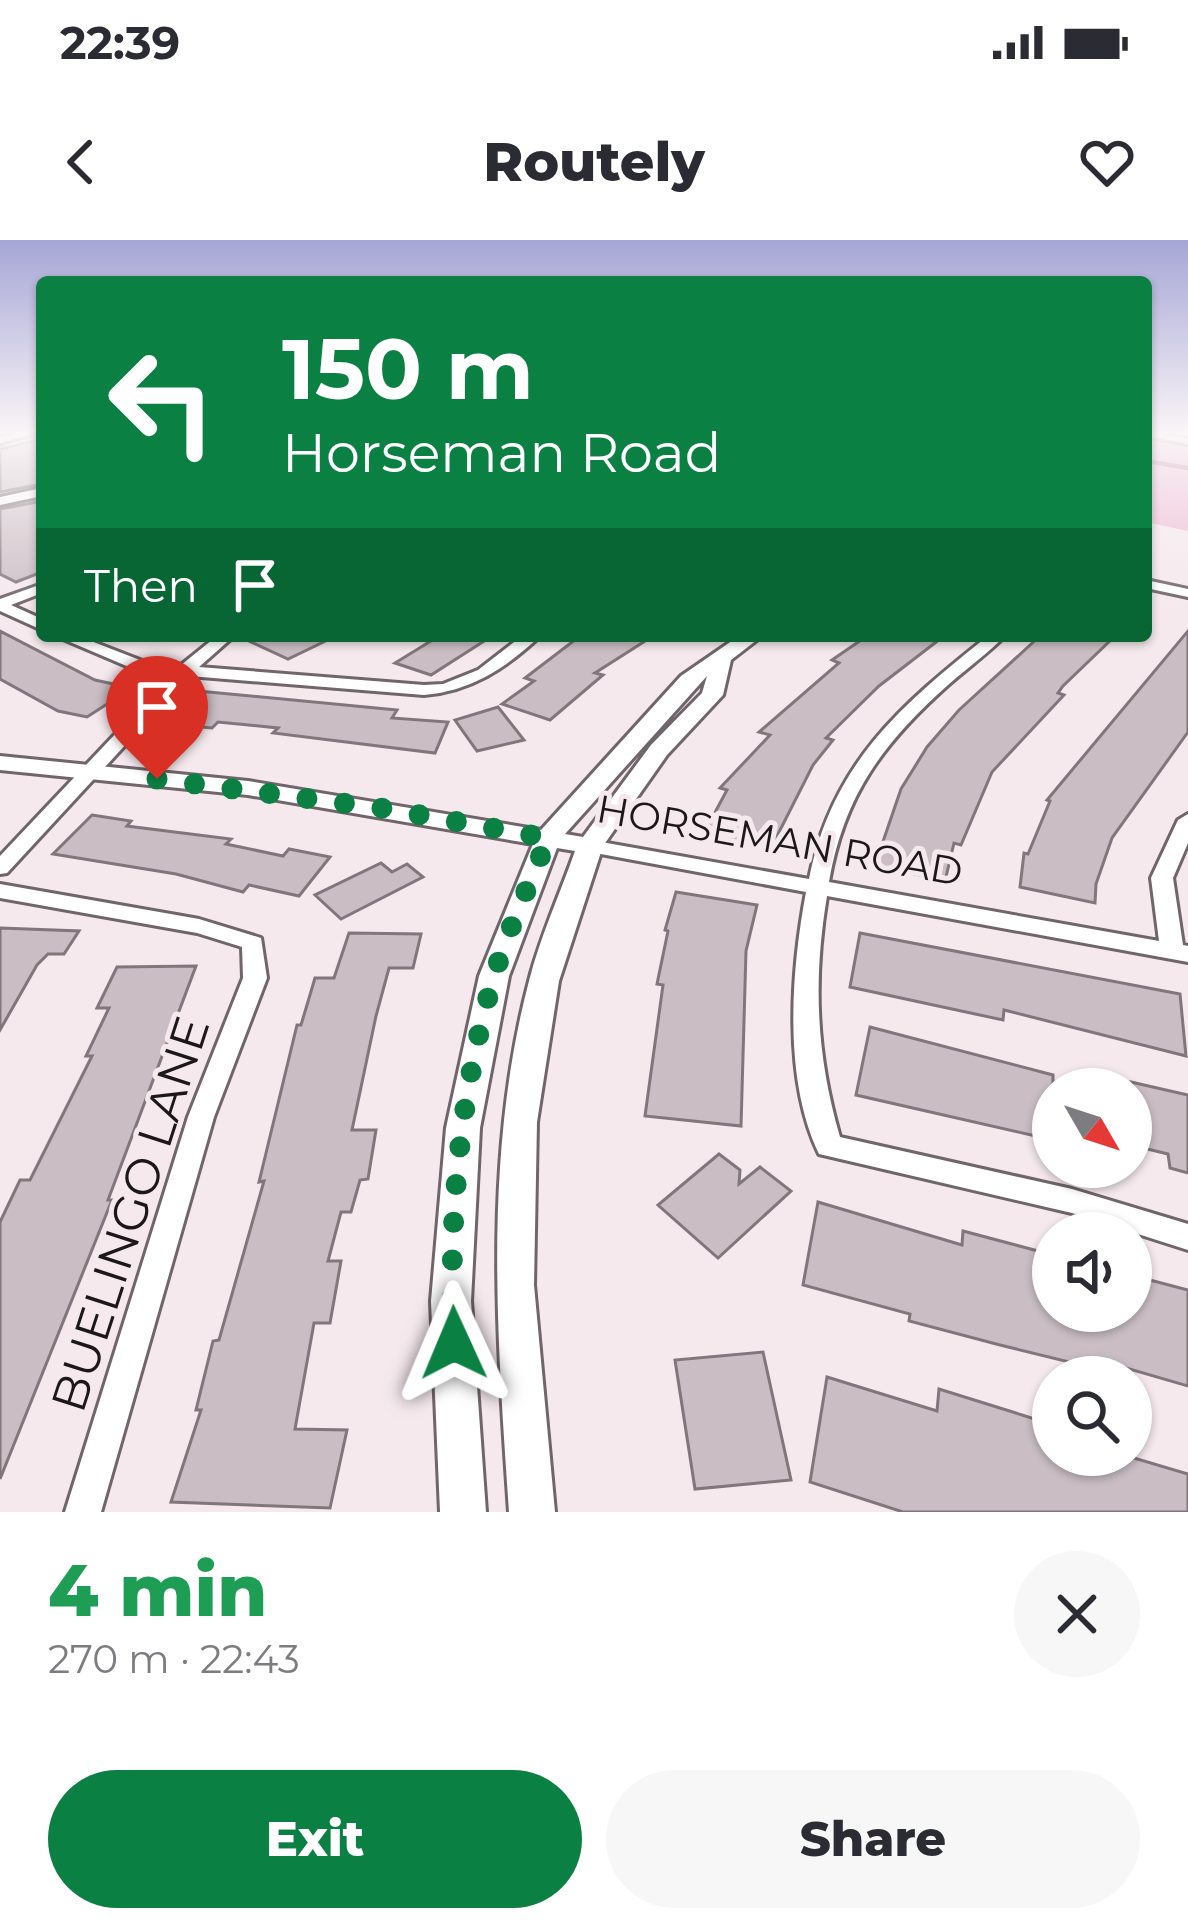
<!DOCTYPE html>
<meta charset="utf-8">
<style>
:root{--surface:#fff;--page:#f7f7f7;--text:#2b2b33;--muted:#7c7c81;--accent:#0b8043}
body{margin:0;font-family:Montserrat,sans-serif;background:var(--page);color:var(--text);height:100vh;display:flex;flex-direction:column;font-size:45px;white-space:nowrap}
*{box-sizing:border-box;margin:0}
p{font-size:39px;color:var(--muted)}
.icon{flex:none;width:66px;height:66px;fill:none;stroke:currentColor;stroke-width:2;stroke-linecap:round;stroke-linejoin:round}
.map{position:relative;height:1272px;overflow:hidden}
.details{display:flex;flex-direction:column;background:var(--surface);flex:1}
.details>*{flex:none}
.top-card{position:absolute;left:36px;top:36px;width:1116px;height:366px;border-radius:12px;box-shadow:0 3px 9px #0004;background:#0b8043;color:#fff;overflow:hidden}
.needle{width:78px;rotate:129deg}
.fabs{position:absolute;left:1032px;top:828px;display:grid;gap:24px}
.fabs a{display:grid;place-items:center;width:120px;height:120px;border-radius:50%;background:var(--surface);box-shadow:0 3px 9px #0004;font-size:60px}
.pin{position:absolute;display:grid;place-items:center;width:102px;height:102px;color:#fff;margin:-123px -51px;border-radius:50% 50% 50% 0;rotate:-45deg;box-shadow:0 0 12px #0007}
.pin .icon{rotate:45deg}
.me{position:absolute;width:132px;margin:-66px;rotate:359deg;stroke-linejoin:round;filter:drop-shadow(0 0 9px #0008)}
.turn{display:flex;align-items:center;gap:42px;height:252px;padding:0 48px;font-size:54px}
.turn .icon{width:156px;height:156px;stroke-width:2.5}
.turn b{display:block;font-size:84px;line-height:102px}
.then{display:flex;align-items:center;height:114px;padding:0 48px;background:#0003;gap:24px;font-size:45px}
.round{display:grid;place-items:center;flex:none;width:126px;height:126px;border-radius:63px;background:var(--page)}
.overview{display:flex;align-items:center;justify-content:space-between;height:204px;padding:0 48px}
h1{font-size:72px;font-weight:800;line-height:90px;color:#1e9e55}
.cta{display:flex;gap:24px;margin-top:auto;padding:24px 48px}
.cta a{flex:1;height:138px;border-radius:72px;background:var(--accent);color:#fff;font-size:48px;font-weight:800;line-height:138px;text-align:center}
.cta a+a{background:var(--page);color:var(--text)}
.status{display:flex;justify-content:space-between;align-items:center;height:84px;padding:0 60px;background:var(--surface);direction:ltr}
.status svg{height:33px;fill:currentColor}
header{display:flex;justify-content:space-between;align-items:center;height:156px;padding:0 48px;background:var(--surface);font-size:54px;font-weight:800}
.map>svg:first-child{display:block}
</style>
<div class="status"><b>22:39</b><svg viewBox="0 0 49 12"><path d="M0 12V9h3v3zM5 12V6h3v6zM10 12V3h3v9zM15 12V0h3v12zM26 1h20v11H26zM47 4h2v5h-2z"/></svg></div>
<header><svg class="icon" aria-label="back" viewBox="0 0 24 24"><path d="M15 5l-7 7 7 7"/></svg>Routely<svg class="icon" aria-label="heart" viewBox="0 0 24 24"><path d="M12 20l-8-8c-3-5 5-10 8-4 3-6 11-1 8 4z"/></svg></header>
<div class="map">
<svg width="1188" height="1272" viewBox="0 0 1188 1272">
<rect width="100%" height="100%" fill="#f5e9ee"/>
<path fill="#edb8d2" d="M1146 195 1188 204V291L1146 282Z"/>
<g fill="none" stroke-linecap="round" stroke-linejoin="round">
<path stroke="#a86d8b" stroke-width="4.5" d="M1146 221 1188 228"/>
</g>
<g fill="#cabec4" stroke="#81767b" stroke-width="3">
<path d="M42 199V244L0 252V209Z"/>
<path d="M42 261V332L16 342 0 334V269Z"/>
<path d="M0 391 95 440 132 448 87 477 58 471 0 439Z"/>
<path d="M1188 391V492L1112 598 1096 644 1095 663 1020 647 1024 613 1028 614 1050 561 1047 560Z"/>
<path d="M238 396H336L288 419Z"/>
<path d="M439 396H492L431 435 395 423Z"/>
<path d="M580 396H653L595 433 603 435 550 480 502 464 534 441 525 438Z"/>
<path d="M867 396H944L879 446 826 498 833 500 813 525 771 608 704 593 727 550 720 548 770 495 759 492 839 423 832 420Z"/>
<path d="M1040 396H1115L1063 446 1058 453 1064 455 992 532 961 605 954 603 945 641 875 625 901 549 927 507 959 470Z"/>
<path d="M198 451 397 470 392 478 448 482 435 513 273 493 278 488 218 482 212 488 167 484Z"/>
<path d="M498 467 524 500 477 511 455 480Z"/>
<path d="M92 575 131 581 127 586 231 599 226 604 283 616 289 609 330 617 299 656 249 645 243 652 176 634 53 614Z"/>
<path d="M381 623 392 632 407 624 423 637 341 679 315 655Z"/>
<path d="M676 652 757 665 746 711 741 886 645 876 663 745 657 744 668 691 665 690Z"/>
<path d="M0 688 79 691 64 714H48L37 725 0 790Z"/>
<path d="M349 693 421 694 413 728H389L376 776 352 890H376L368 939 360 940 351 972H341L328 1021H341L330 1083H314L295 1189 347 1190 330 1268 171 1262 201 1170H196L213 1101 219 1100 264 941 259 942 297 785H301L315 738H334Z"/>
<path d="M860 693 1180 754 1186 816 1004 770 1003 780 850 747Z"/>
<path d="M196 726 108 960H112L0 1239V982L20 940H30L92 816H86L109 768H97L117 727Z"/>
<path d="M870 787 1053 835V900L856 855Z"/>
<path d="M1131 842 1188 855V933L1170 928 1168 914 1131 905Z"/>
<path d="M719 914 740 930 739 944 760 927 791 951 718 1018 658 965Z"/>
<path d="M818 962 962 1005 963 991 1053 1015V1071H1131V1035L1188 1050V1146L1109 1123 1110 1132 1000 1105 909 1081 910 1074 803 1045Z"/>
<path d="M763 1112 791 1240 695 1249 675 1120Z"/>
<path d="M827 1137 937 1171 939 1149 1035 1179V1188L1053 1194V1215H1124L1188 1234V1272H903L810 1242Z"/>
</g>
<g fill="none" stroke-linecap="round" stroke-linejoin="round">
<g stroke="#70656a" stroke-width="6">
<g id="minor">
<path d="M21 192H40L0 203V197Z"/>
<path d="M1146 192 1188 198V204L1146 196Z"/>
<path d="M42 248V256L0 265V257Z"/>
<path d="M1146 340 1188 349V357L1146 348Z"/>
<path d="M42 344V353L11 365 42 379V390L0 371V359Z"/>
<path d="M56 396H78L145 422 181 425 217 396H234L199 427 424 445 443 444 478 430 522 396H540C506 428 471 451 424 455L189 436 7 633 0 634V616L172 434 136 430Z"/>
<path d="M988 396H1005C987 414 966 429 948 445 883 503 844 555 829 642L1159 701 1151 638 1178 580 1188 574V603L1173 638 1183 705 1188 706V722L827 656C813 741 816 814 840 897L1072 949 1188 984V1010L1072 973 819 914C783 839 791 732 806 652L590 612 580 606 590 600 809 639C832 524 900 466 988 396Z"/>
<path d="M0 644 199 679 261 698 267 738 214 877 101 1272H65L188 877 243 738 242 707 197 693 0 658Z"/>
</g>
</g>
<g stroke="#70656a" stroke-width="6">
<path id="tertiary" d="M739 396H762L731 420 723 455 667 515 603 606 559 741 537 882 534 1045 555 1272H509C497 1095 483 916 529 741 540 697 560 654 575 611L557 608 509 736 480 888 471 1061 486 1272H440L431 1061 446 888 479 736 533 604 248 555 0 530V516L248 541 541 590 681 436ZM707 436 702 453 651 505 583 597 565 594Z"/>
</g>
<use href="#minor" fill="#fff" fill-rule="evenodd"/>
<use href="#tertiary" fill="#fff" fill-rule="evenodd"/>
</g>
<linearGradient id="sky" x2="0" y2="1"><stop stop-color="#a6a6d6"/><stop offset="0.52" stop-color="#faf5f7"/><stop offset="1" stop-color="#faf5f7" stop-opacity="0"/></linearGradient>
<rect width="1188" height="370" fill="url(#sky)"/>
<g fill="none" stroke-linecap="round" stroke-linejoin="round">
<path stroke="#0b8043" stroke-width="21" stroke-dasharray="0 37.8" d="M157 539 381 568 548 598C530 643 508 690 494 736 460 851 447 984 454 1103"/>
</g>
<g text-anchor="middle" stroke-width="10" stroke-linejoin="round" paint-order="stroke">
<g font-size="39" fill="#1c181a" stroke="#f5e9ee">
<text transform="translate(780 600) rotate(10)" y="14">HORSEMAN ROAD</text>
</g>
<g font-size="48" fill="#1c181a" stroke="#f5e9ee">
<text transform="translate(130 974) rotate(-72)" y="17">BUELINGO LANE</text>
</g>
</g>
</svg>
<div class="fabs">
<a><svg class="needle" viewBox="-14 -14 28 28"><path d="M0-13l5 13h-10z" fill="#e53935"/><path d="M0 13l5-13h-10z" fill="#7c7c81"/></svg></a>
<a><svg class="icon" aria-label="sound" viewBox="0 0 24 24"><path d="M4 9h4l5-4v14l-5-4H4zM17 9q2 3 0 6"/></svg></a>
<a><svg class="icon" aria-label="search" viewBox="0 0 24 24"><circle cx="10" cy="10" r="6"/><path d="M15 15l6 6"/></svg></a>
</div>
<div class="pin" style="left:157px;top:539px;background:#d93025"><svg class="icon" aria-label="arrive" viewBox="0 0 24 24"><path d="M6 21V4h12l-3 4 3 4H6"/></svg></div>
<svg class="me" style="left:454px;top:1103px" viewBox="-20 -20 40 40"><path d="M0-17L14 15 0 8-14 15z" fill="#0b8043" stroke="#fff" stroke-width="4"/></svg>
<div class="top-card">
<div class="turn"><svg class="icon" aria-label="left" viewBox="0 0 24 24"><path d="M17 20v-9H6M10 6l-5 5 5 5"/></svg><div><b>150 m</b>Horseman Road</div></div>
<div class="then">Then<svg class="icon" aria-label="arrive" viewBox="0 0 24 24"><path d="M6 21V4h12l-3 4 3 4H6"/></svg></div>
</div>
</div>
<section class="details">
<div class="overview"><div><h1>4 min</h1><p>270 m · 22:43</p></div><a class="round"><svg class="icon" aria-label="close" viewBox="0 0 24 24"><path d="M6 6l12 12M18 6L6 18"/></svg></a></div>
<div class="cta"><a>Exit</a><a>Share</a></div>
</section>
